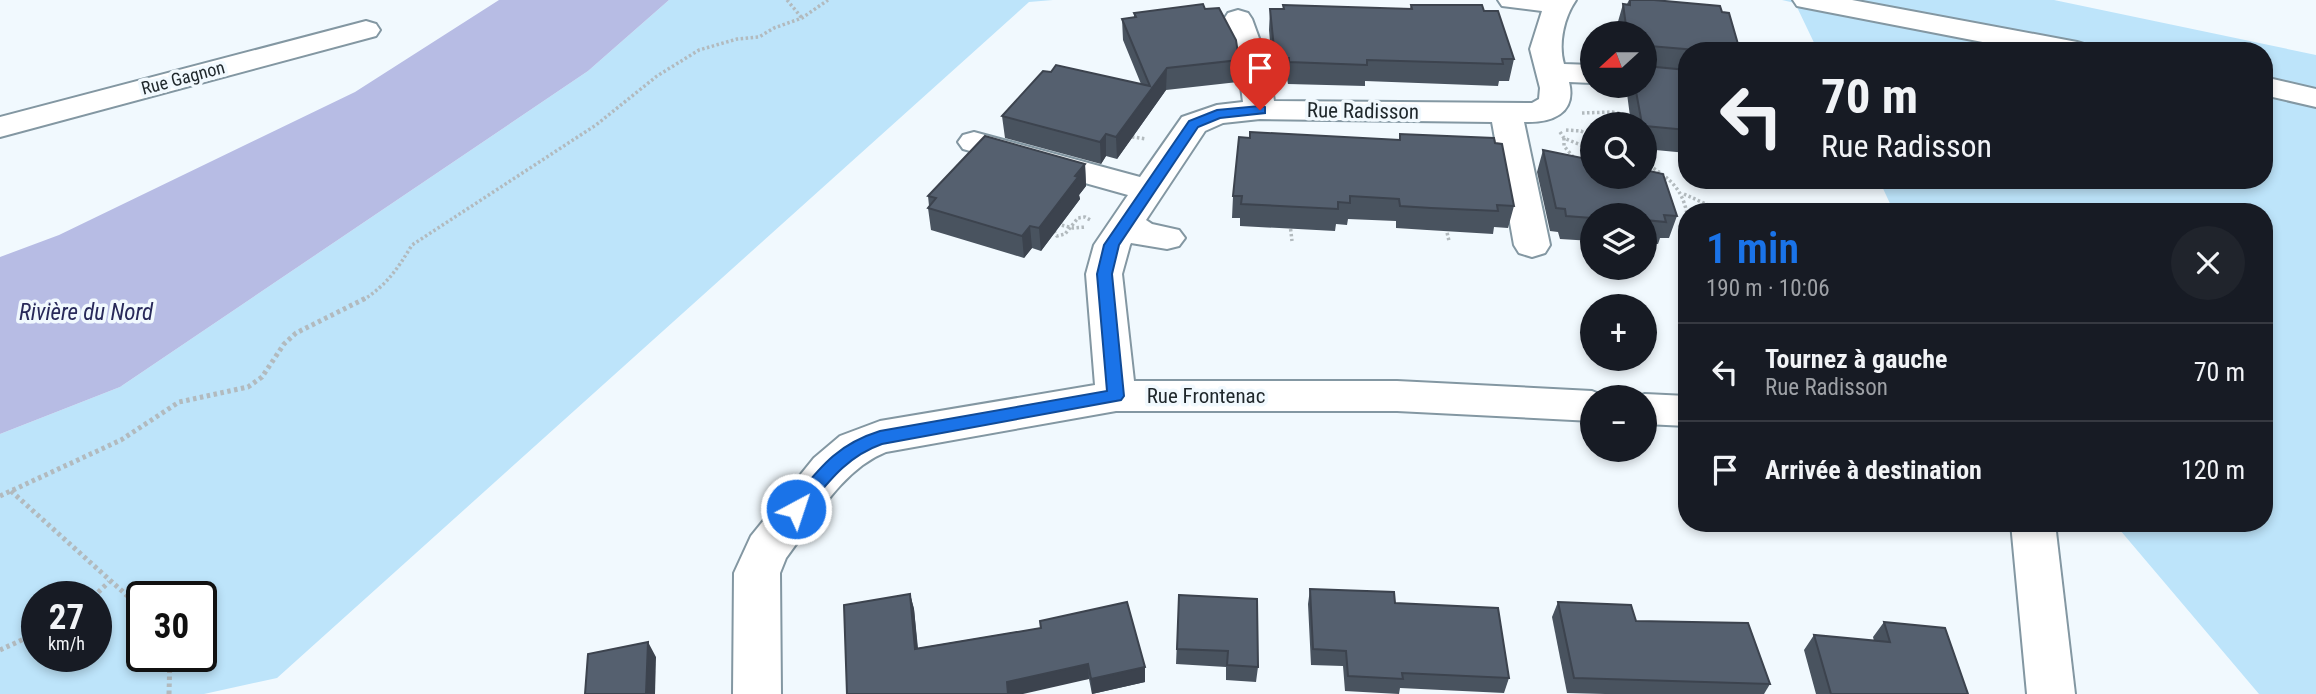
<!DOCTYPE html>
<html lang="fr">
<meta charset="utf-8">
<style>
:root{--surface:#171b24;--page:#20242c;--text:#f1f3f6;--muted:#9ea1a6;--line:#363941;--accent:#1a73e8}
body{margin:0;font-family:"Roboto Condensed",sans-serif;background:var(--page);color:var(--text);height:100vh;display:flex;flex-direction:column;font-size:26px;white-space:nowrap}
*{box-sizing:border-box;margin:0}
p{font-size:23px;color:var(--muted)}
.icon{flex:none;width:38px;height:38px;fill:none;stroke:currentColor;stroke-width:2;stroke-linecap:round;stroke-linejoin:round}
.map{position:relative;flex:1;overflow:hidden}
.panel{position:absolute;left:1678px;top:203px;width:595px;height:329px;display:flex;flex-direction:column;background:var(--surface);border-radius:28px;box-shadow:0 4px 10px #0003}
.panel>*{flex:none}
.guide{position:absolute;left:1678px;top:42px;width:595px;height:147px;border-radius:28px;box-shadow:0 4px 10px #0003;background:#171b24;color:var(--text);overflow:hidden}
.needle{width:46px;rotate:249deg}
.tools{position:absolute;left:1580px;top:21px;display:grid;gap:14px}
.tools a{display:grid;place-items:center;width:77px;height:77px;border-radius:50%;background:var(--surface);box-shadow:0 4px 10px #0003;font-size:35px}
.speed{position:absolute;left:21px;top:581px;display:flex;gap:14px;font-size:35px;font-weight:700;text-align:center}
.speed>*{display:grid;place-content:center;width:91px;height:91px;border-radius:50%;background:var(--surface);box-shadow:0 4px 10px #0003;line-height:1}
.speed small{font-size:18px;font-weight:400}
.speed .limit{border:4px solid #111;border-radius:10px;background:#fff;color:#111}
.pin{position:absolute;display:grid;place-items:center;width:60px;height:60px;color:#fff;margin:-72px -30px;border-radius:50% 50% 50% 0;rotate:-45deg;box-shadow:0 0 7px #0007}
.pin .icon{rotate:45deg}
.me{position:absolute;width:77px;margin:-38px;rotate:40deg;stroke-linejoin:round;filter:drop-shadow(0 0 5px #0008)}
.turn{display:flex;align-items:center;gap:24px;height:147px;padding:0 28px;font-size:32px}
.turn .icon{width:91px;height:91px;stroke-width:2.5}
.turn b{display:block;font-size:49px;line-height:60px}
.round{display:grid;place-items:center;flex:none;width:74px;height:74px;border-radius:37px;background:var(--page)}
.overview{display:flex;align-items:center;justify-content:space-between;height:119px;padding:0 28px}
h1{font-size:42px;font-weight:600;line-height:52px;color:var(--accent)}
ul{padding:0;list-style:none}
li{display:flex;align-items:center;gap:21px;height:98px;padding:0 28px;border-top:2px solid var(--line)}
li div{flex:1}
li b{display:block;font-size:26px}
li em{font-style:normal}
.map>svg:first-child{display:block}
</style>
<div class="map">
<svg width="2316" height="694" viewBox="0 0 2316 694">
<rect width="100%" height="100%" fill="#f1f9fe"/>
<g fill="#bde4fa" fill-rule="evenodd">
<path d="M669 0H1053L1029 2 277 678 204 694H0V434L120 387 588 71ZM37 597H96V656H37ZM142 597H201V656H142Z"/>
<path d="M1782 0H2054L2316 55V694H2259L2114 523H2264V212H1894L1879 180H2264V51H1818L1795 3Z"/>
</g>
<path fill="#b7bce4" d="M499 0H669L588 71 120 387 0 434V257L59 235 355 92Z"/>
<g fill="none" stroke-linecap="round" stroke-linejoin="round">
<g stroke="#8397a2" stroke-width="4">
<g id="minor">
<path d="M1498 0H1576C1564 17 1558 44 1564 64L1592 65V83L1569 82C1577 114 1551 123 1524 122L1550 245 1545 253 1532 257 1519 253 1514 245 1492 122 1260 119 1223 123 1205 131 1146 220 1152 224 1179 230 1185 238 1179 246 1167 249 1131 243 1130 245 1122 274 1134 381H1397L1592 391 1607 397H1592V421L1397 411H1116L886 452C841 470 814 521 786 558L780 573 781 694H733L734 573 751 536 814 458 840 436 880 421 1095 385 1086 274 1094 245 1128 195 963 149 958 142 963 135 974 132 1140 177 1182 117 1217 105 1243 102 1238 63 1224 19 1228 13 1238 10 1248 13 1252 19 1268 63 1274 101 1532 103 1539 99 1540 88 1530 49 1542 11 1502 6Z"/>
<path d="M1793 0H1852L2077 42 2087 45 2092 51H2029L1807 8 1797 6Z"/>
<path d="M366 21 376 24 380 30 376 36 0 137V117Z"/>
<path d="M2264 77 2316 89V107L2264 95Z"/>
<path d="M1645 394 1687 396V426L1645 424V397H1635Z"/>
<path d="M2011 523H2055L2075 694H2027Z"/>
</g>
</g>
<g stroke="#b2babe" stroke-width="3.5" stroke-dasharray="2.5 2.5" stroke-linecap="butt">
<path d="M787 0 802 18"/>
<path d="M1594 33 1595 30 1605 29 1609 33"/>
<path d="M1582 113 1612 112 1635 116"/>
<path d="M1566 130 1581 131 1592 137"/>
<path d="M1560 132 1564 138 1583 146 1592 170"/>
<path d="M1127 136 1146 139"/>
<path d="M1564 138V146L1574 158"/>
<path d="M1645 163C1668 177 1682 187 1687 214"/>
<path d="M1684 194 1708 205"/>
<path d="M1057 224 1073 228 1086 227"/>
<path d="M1290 224 1292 241"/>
<path d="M1446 228 1449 241"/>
<path d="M1054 231 1057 236 1065 234 1078 218 1085 217 1092 221"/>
<path d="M363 300C387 285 398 268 412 245L596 125 657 76 699 50 737 39 759 37 774 28 802 18 828 0"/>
</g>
<g stroke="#b2babe" stroke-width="5" stroke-dasharray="3.5 3.5" stroke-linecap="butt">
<path d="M11 491 142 609"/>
<path d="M0 496 121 440 179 402 248 387 262 377 284 344 296 333 366 298"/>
<path d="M93 597 109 582"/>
<path d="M0 650 37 633"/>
<path d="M169 694 170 656"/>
</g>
<use href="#minor" fill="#fff" fill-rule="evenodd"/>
</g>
<g fill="#49535f">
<path d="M1629 0H1654L1722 12 1740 51H1687V153L1645 149V124H1631L1626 86H1645V33H1618L1617 25 1623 4H1627Z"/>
<path d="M1283 5 1410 9 1411 5 1484 11 1514 59 1509 81H1499L1498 86 1365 81V86L1288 84 1287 79H1273L1269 30 1270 9H1283Z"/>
<path d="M1205 9 1239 60 1238 82 1166 90 1117 159 1106 156 1101 164 1005 138 1002 116 1141 84 1123 40 1122 19 1134 17V13Z"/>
<path d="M1400 134 1514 206 1508 228 1494 227 1493 234 1427 230 1396 228V221L1348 219 1347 225 1336 224 1335 231 1240 226V218H1232L1233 196 1399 140Z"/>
<path d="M1543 150 1677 216 1669 238H1660L1658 244 1645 243V215H1592V241L1560 239 1558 232 1550 231 1537 172Z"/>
<path d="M1085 164 1086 186 1079 195 1080 199 1041 251 1032 248 1024 258 931 230 928 208 929 206 928 196Z"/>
<path d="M1310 589 1395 603 1509 678 1504 693 1400 688 1399 694 1345 691 1343 666 1311 665 1308 604Z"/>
<path d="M910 594 914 609 918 648 1040 628V621L1145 667V682L1092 694 1089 679 847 694Z"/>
<path d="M1179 595 1258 667 1256 682 1226 680V667L1176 664Z"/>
<path d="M1558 602 1636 621 1770 684 1764 694H1605L1567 693 1552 617Z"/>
<path d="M1884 622 1968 694H1816L1804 650 1814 635 1874 641 1873 637Z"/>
</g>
<g fill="#3c434e">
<path d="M1167 68 1166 90 1117 159 1116 137Z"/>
<path d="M1106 134V156L1101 164 1100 142Z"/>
<path d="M1085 164 1086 186 1079 195 1080 199 1041 251 1039 228Z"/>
<path d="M1030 226 1032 248 1024 258 1022 236Z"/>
<path d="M910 594 914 609 919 664 915 649Z"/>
<path d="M648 642 656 657 655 694H646Z"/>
<path d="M1088 664 1089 679 1023 694H1008L1007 682Z"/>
<path d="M1145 667V682L1092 694 1091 679Z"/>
</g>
<g fill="#55606f" stroke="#3c434e" stroke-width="2">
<path d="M1630 0H1654L1720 6 1722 12 1729 13 1740 51H1696V50L1650 46 1649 62H1645V33H1627L1623 4 1630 5Z"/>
<path d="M1203 4 1205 9 1219 8 1236 40 1239 60 1167 68 1116 137 1106 134 1100 142 1002 116 1043 71 1051 72 1056 65 1150 86 1122 19 1136 17 1134 13Z"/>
<path d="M1283 5 1412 9 1411 5H1482L1484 11H1498L1514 59H1502L1503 64 1367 60V65L1289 62V58H1275L1270 9H1284Z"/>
<path d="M1645 66 1687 70V130L1645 126V124H1642L1635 86H1645Z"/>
<path d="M1250 132 1400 140V134L1494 138 1495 143 1502 144 1514 206 1497 205 1498 211 1431 208 1400 206 1399 199 1350 196V203L1338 202V209L1241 204 1242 196H1233L1239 137 1250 138Z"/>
<path d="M985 136 1085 164 1075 176 1078 177 1039 228 1030 226 1022 236 928 208 936 198 928 196Z"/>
<path d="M1543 150 1592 160V177H1645V170L1663 174 1677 216 1664 215 1666 222 1645 220V215H1592V218L1566 216 1565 209 1556 208Z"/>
<path d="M1310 589 1394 592 1395 603 1498 608 1509 678 1402 673 1403 679 1348 676 1346 651 1313 649Z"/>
<path d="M910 594 915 649 1041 628 1040 621 1127 602 1145 667 1091 679 1088 664 1007 682 1008 694H847L844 605Z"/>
<path d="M1179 595 1257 599 1258 667 1227 665 1228 651 1177 649Z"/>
<path d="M1558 602 1631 605 1636 621 1748 623 1770 684 1574 678Z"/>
<path d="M1884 622 1945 628 1968 694H1831L1814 635 1890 642Z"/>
<path d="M648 642 646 694H585L588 654Z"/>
</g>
<path fill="#1a73e8" stroke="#114b97" stroke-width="2" d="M1260 106 1265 107V113L1220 118 1198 127 1119 245 1112 274 1124 396 1121 400 882 444C845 457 827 484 802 514H790L787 509 790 504C819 469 835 445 880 431L1107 391 1097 274 1104 245 1189 121 1217 110Z"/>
<g text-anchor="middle" stroke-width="7" stroke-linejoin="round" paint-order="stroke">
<g font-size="18" fill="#1f272b" stroke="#f1f9fe">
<text transform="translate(183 78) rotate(-15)" y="6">Rue Gagnon</text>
</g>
<g font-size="21" fill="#1f272b" stroke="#f1f9fe">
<text transform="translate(1363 111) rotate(1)" y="7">Rue Radisson</text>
<text x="1206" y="403">Rue Frontenac</text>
</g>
<g font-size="23" font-style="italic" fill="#28295a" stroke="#f1f9fe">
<text x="86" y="320">Rivière du Nord</text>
</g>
</g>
</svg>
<div class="tools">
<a><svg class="needle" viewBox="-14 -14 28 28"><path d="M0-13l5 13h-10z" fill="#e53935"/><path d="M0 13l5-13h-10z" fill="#9ea1a6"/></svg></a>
<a><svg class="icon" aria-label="search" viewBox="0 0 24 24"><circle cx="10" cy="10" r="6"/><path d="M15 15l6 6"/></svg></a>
<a><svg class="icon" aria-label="layers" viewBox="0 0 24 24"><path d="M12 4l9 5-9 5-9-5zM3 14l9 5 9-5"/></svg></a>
<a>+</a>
<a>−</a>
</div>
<div class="speed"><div>27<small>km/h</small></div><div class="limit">30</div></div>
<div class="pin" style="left:1260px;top:110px;background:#d93025"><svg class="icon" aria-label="arrive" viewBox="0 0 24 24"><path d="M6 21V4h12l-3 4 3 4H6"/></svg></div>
<svg class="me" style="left:796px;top:509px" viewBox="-20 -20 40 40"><circle r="17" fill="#1a73e8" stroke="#fff" stroke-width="3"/><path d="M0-11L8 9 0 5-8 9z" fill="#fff"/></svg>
<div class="guide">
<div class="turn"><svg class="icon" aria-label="left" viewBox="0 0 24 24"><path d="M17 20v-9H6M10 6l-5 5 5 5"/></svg><div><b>70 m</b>Rue Radisson</div></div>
</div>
<section class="panel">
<div class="overview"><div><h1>1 min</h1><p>190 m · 10:06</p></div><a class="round"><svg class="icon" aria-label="close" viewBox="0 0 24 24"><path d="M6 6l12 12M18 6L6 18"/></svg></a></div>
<ul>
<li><svg class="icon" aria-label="left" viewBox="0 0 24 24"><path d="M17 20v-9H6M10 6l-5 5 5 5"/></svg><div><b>Tournez à gauche</b><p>Rue Radisson</p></div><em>70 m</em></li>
<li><svg class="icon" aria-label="arrive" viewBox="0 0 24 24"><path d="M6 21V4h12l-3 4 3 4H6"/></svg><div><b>Arrivée à destination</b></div><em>120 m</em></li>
</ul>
</section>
</div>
